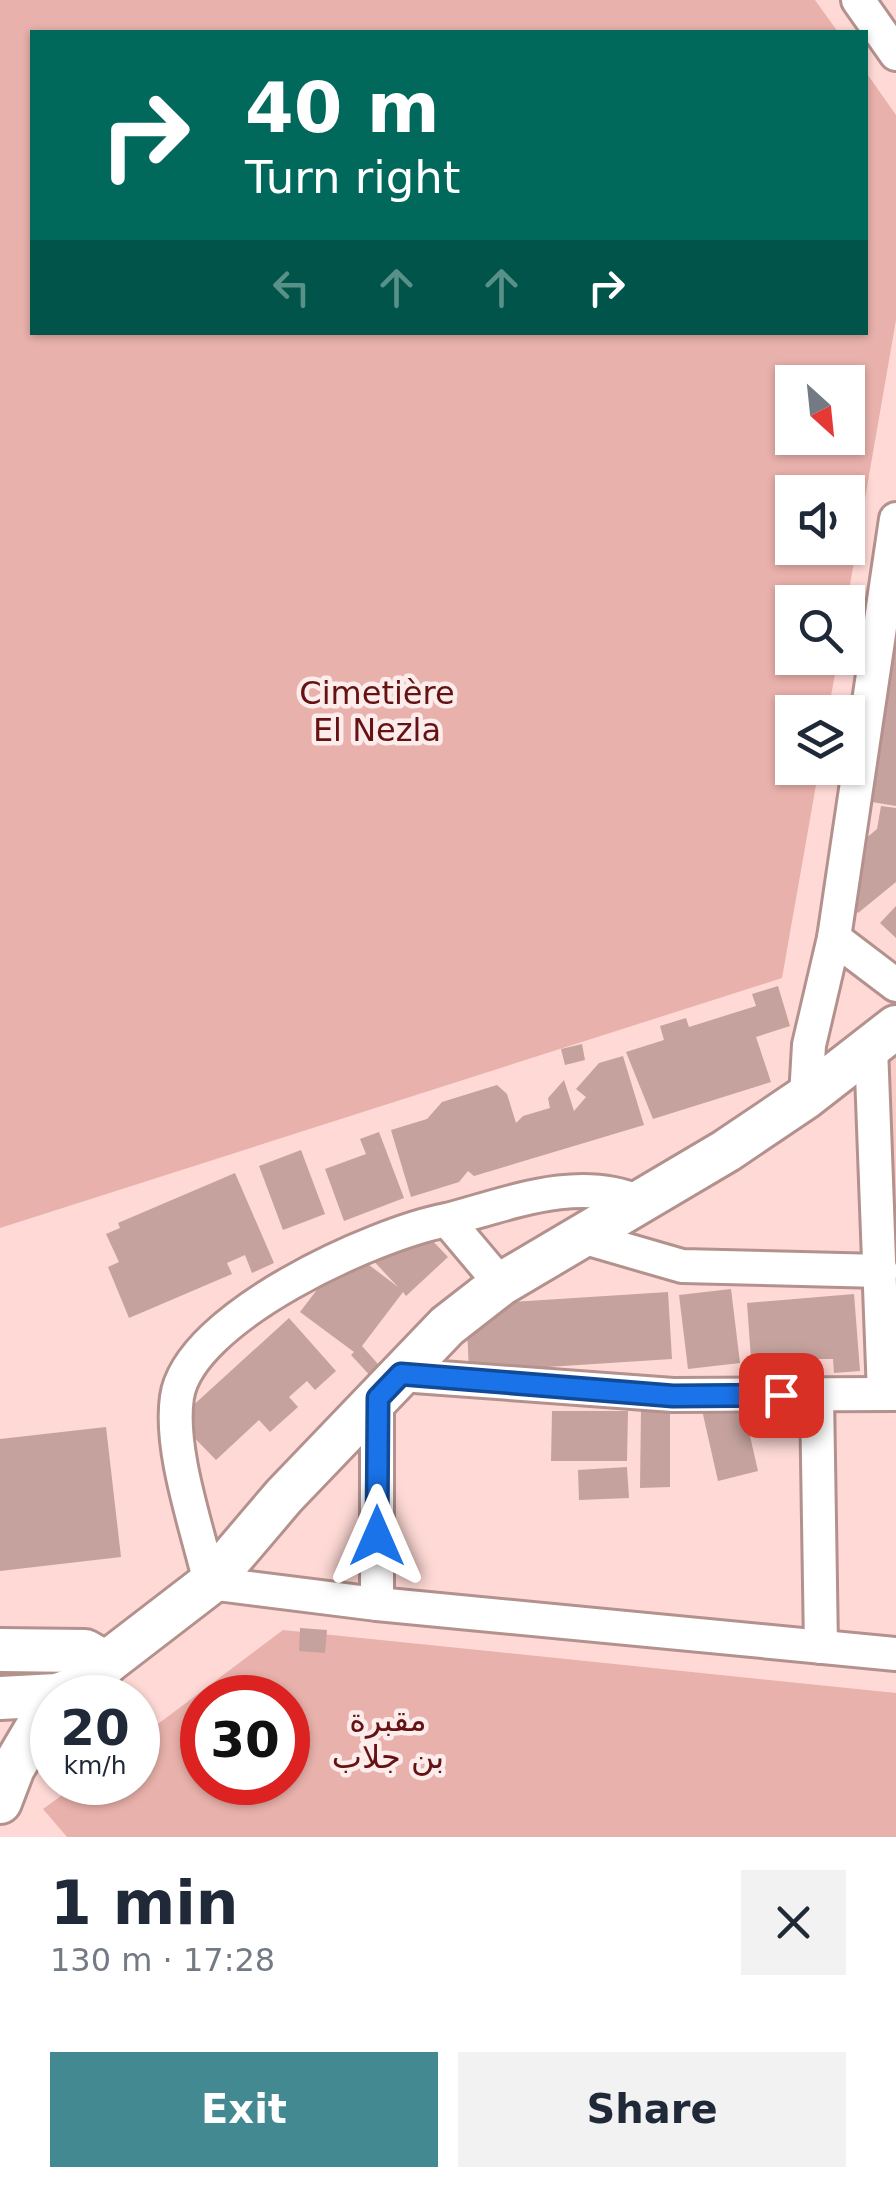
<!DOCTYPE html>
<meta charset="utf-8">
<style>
:root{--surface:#fff;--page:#f2f2f3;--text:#1f2937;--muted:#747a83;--accent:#428991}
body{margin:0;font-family:"DejaVu Sans",Cairo,sans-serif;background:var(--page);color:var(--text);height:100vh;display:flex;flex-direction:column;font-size:38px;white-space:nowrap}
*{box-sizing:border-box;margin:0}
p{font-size:32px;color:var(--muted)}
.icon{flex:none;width:55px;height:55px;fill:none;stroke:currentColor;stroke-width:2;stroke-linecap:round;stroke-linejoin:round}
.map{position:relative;height:1837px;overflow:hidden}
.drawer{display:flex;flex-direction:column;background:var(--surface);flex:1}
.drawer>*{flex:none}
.guide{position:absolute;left:30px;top:30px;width:838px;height:305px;border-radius:0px;box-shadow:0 2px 8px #0004;background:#00695c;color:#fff;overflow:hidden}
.needle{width:65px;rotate:153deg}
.tools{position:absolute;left:775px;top:365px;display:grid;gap:20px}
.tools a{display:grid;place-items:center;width:90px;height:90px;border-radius:0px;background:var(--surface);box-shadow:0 2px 8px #0004;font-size:50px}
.speed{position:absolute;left:30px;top:1675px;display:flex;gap:20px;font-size:50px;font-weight:700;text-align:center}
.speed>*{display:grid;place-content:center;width:130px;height:130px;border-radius:50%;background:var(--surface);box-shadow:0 2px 8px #0004;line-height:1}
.speed small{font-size:25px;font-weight:400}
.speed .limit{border:15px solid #d22;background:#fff;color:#111}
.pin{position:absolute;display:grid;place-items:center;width:85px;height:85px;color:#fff;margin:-42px;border-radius:20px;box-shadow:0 5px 15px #0006}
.me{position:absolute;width:110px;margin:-55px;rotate:0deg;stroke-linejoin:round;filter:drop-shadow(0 0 8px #0008)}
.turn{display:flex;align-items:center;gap:35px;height:210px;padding:0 50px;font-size:45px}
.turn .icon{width:130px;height:130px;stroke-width:2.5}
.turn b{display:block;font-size:70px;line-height:85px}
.lanes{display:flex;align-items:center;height:95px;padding:0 50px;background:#0003;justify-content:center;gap:50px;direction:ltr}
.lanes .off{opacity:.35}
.round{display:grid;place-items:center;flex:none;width:105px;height:105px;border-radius:0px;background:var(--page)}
.headline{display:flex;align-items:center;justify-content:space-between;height:170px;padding:0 50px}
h1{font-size:60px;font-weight:600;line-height:75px}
.cta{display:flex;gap:20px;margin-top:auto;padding:20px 50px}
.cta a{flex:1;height:115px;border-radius:0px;background:var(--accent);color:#fff;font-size:40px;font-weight:600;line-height:115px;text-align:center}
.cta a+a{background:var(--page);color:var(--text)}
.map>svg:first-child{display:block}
</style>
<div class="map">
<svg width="896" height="1837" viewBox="0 0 896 1837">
<rect width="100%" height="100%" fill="#fed9d5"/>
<path fill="#f9ccc7" d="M896 1048V1357L883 1063Z"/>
<g fill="#e9b1ab" fill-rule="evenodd">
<path d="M0 0H815L838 32H32V332H865V71L896 115V320L847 602H792V658H838L828 712H792V768H819L782 978 0 1228ZM792 382H848V438H792ZM792 492H848V548H792Z"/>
<path d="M283 1630 896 1693V1837H67L43 1809 79 1783 138 1782V1739ZM202 1698H288V1782H202Z"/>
</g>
<g fill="#c5a29e">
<path d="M894 634H896V806L866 801Z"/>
<path d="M881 806 896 808V882L858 913 854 907 865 839 877 829Z"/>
<path d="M896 906V938L880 923Z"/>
<path d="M778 986 790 1026 756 1037 771 1082 653 1119 626 1052 664 1040 660 1026 686 1018 689 1027 756 1006 752 994Z"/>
<path d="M582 1044 585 1060 565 1065 561 1049Z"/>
<path d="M623 1056 644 1125 474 1176 468 1171 459 1182 411 1197 391 1130 427 1119 442 1102 497 1085 507 1094 516 1123 523 1116 550 1108 548 1098 564 1080 574 1111 586 1097 576 1089 599 1063Z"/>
<path d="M379 1132 404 1198 344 1221 325 1169 366 1154 360 1139Z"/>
<path d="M301 1150 325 1214 283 1230 259 1166Z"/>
<path d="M235 1173 274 1263 252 1273 245 1255 227 1263 232 1274 129 1318 108 1267 119 1262 106 1234 120 1228 118 1223Z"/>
<path d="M410 1217 448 1257 406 1296 403 1292 362 1346 385 1372 375 1381 351 1355 354 1352 300 1312 348 1249 398 1287 368 1255Z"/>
<path d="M731 1289 740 1363 688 1369 679 1295Z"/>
<path d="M668 1292 672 1359 469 1372 466 1305Z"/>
<path d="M854 1294 860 1371 834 1373 833 1359H751L747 1303Z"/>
<path d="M289 1318 336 1371 315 1390 307 1381 289 1397 298 1407 270 1432 259 1420 216 1460 177 1420Z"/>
<path d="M742 1401 758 1471 718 1481 702 1410Z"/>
<path d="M641 1409 670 1410V1487L640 1488Z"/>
<path d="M552 1411H628L627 1461H551Z"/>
<path d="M106 1427 121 1557 0 1571V1439Z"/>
<path d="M627 1467 629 1498 579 1500 578 1470Z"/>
<path d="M300 1628 327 1630 325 1653 299 1651Z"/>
</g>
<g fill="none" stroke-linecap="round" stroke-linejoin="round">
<g stroke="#b3918d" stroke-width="38">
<g id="minor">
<path d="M858 0 896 54"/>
<path d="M834 938 896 985"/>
<path d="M871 1047 884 1394"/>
<path d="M806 1097 809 1045 834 938 896 519"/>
<path d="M447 1220C508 1204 578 1175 639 1202"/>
<path d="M582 1237 682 1266 881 1271"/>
<path d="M501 1284 447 1220C376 1233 189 1317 177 1397 169 1451 198 1530 210 1583L377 1604 896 1654"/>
<path d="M401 1375 673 1395 896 1394"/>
<path d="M817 1395 821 1647"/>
<path d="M377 1604V1398"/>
</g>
</g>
<g stroke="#b3918d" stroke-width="48">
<g id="major">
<path d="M0 1650 85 1651 106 1663"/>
<path d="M0 1698 57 1695 90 1684 106 1663 210 1583 284 1496 447 1326 501 1284 726 1151 806 1097 896 1027"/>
<path d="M0 1802 13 1768 52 1702"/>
</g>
</g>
<use href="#minor" stroke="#fff" stroke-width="32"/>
<use href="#major" stroke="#fff" stroke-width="42"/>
</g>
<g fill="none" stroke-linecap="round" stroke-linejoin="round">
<g stroke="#114b97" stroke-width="25">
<path id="route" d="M377 1536 378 1398 401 1374 673 1396 781 1395"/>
</g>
<use href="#route" stroke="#1a73e8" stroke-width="18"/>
</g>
<g text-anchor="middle" stroke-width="9" stroke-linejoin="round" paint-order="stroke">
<g font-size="32" fill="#651213" stroke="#fceceb">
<text x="377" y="704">Cimetière<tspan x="377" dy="37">El Nezla</tspan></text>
<text x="388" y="1731">مقبرة<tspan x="388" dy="37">بن جلاب</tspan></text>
</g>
</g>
</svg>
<div class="tools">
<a><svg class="needle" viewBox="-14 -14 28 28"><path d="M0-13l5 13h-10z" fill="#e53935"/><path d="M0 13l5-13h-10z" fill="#747a83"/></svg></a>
<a><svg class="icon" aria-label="sound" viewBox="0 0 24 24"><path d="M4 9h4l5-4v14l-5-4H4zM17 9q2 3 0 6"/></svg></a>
<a><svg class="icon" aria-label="search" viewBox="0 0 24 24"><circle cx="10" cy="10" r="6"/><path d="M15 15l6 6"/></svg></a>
<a><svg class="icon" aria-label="layers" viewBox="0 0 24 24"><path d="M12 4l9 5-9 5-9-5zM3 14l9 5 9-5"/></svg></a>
</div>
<div class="speed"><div>20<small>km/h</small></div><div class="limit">30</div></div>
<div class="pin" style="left:781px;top:1395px;background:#d93025"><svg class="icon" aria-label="arrive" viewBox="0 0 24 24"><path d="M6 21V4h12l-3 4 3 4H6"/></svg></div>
<svg class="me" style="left:377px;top:1536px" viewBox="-20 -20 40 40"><path d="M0-17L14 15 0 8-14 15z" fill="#1a73e8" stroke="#fff" stroke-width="4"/></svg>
<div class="guide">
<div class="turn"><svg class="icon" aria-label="right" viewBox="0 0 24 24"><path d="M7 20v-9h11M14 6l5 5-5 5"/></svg><div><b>40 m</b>Turn right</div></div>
<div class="lanes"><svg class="icon off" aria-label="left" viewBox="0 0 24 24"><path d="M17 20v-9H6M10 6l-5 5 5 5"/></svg><svg class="icon off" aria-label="ahead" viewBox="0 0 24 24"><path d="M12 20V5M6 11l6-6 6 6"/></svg><svg class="icon off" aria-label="ahead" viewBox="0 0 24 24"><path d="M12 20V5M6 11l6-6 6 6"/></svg><svg class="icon" aria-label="right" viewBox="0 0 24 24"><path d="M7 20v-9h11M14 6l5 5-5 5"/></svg></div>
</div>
</div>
<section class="drawer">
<div class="headline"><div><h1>1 min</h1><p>130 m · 17:28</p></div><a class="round"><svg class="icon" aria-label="close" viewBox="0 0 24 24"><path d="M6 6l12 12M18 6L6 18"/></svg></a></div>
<div class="cta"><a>Exit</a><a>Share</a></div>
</section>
